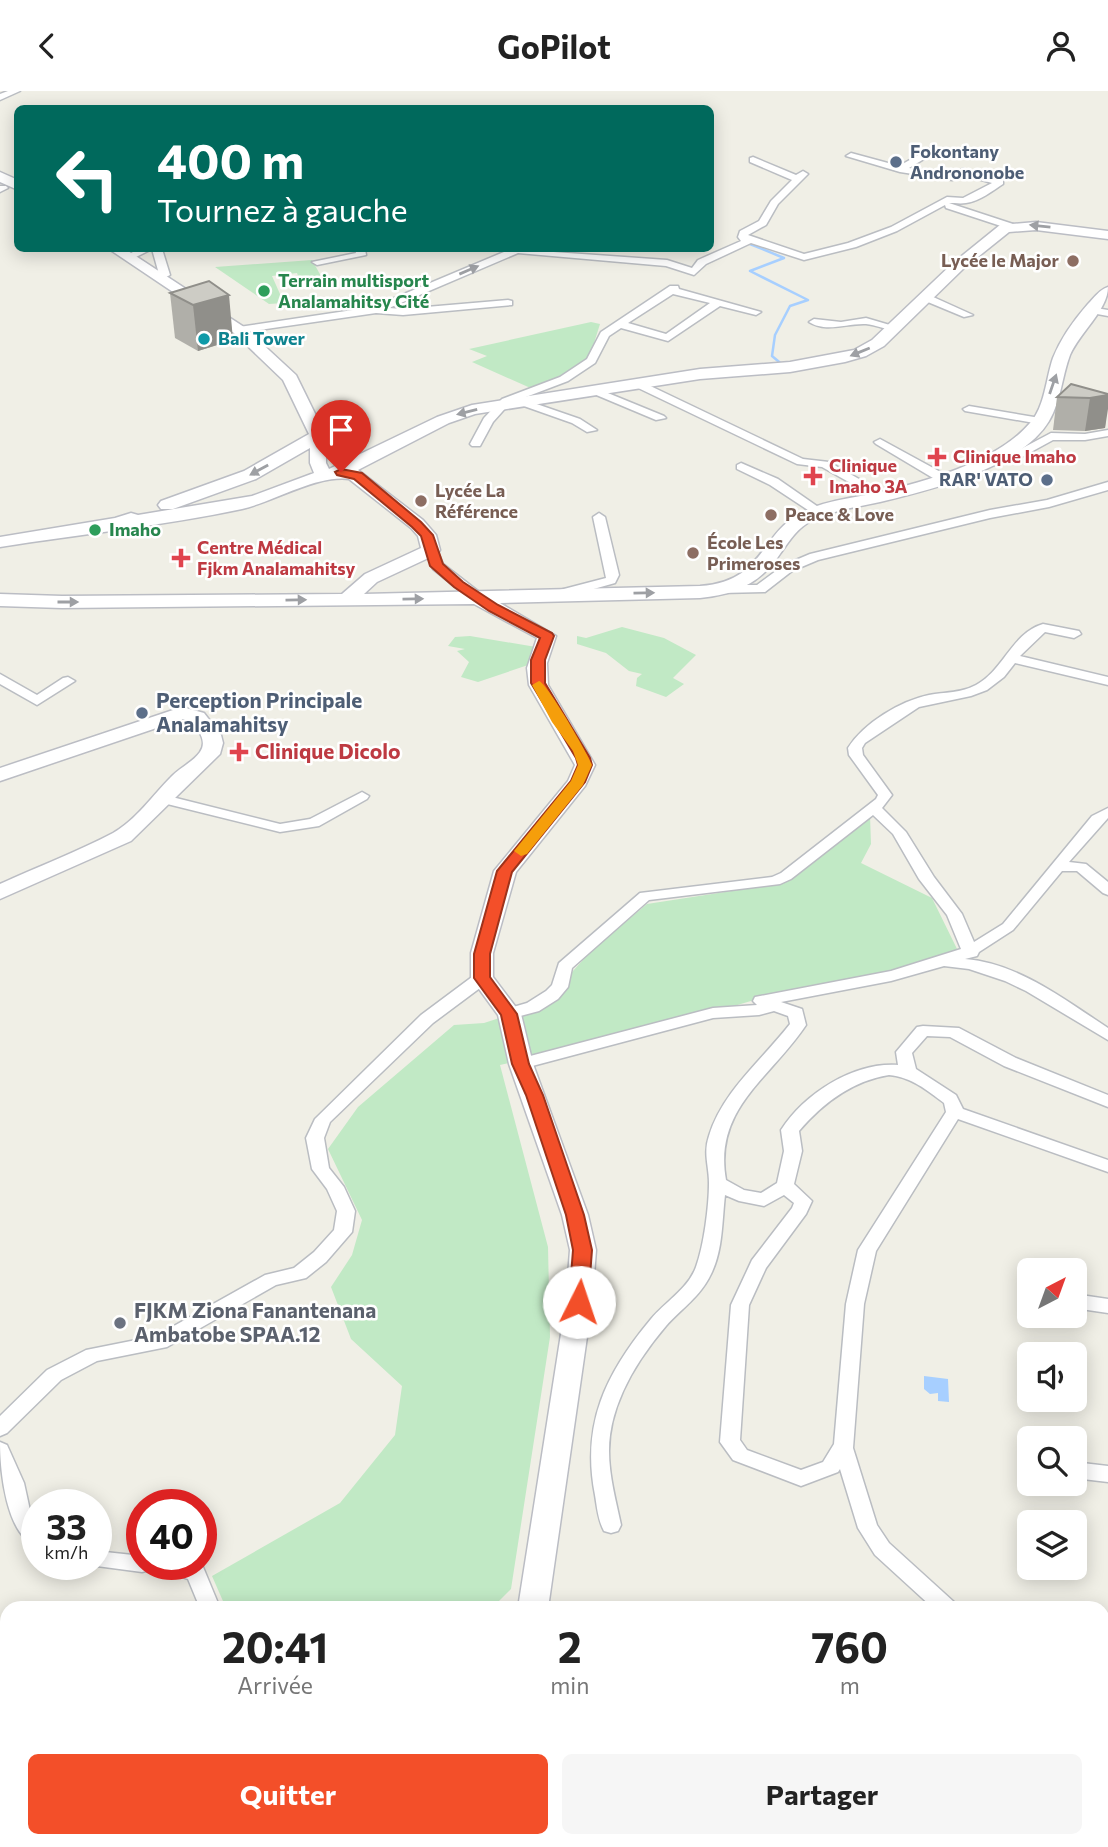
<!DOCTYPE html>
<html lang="fr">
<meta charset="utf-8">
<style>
:root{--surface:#fff;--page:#f6f6f6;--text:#222;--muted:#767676;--accent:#f34f29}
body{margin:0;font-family:Commissioner,sans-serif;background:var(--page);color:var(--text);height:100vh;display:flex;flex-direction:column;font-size:26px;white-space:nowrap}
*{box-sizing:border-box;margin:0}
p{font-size:23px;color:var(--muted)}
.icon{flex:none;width:38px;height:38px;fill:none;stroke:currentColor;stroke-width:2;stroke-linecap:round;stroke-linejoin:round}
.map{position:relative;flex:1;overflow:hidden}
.drawer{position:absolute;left:0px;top:1510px;width:1110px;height:247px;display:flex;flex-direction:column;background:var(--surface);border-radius:21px 21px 0 0;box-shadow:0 4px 18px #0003}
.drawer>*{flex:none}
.top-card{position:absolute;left:14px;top:14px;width:700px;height:147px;border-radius:10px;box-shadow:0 4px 18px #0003;background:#00695c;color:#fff;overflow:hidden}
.needle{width:46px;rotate:41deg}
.tools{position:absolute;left:1017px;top:1167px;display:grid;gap:14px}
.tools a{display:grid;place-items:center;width:70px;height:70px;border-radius:10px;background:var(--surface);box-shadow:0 4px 18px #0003;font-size:35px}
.speed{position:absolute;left:21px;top:1398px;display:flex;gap:14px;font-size:35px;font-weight:700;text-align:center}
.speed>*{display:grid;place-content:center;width:91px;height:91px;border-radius:50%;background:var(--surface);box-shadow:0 4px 18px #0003;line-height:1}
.speed small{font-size:18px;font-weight:400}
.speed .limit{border:10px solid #d22;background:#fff;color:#111}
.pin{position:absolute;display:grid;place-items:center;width:60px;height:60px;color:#fff;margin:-72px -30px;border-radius:50% 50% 50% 0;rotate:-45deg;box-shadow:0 0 7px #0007}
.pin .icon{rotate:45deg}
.me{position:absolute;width:77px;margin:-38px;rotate:4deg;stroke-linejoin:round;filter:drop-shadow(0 0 5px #0008)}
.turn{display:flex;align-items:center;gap:24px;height:147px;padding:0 28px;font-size:32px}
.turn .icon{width:91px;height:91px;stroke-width:2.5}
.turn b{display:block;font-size:49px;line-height:60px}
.eta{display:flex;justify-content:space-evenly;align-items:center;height:119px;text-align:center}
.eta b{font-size:42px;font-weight:700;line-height:49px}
.primary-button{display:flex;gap:14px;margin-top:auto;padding:14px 28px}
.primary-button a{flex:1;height:80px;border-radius:10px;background:var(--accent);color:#fff;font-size:28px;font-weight:700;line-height:80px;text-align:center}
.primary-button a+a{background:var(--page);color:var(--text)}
header{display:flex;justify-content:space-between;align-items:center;height:91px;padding:0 28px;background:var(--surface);font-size:32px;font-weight:700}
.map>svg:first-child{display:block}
</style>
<header><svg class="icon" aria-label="back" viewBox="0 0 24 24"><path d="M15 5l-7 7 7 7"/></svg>GoPilot<svg class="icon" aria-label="person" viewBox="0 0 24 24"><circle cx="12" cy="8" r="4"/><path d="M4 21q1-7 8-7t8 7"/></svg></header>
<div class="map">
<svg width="1108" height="1756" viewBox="0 0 1108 1756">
<rect width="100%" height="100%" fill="#f0efe6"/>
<g fill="#c1e9c5">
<path d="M312 169 321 185 299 188 297 182 272 185 284 212 269 213 215 176Z"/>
<path d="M591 231 600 233 589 268 535 299 472 271 487 265 469 258Z"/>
<path d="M622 536 664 547 696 564 673 587 684 593 666 606 636 595 637 587 642 583 629 580 606 562 577 553V545L586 547Z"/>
<path d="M470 545 536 556 531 573 478 591 461 586 469 571 457 560 465 558 448 555 455 546Z"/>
<path d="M870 724 871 753 861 772 932 807 959 862 901 881 761 907 646 941 500 974 548 1156 550 1246 511 1498 492 1517H226L212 1485 340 1412 395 1344 402 1295 351 1248 331 1196 352 1164 362 1129 328 1058 358 1016 454 934 484 932 543 913 592 859 647 813 783 792Z"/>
</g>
<path fill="#a7cfff" d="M924 1285 948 1288 949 1311 938 1310V1302L930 1303 924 1298Z"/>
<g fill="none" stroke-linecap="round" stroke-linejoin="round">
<path stroke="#a7cfff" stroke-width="2.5" d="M750 153 784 167 750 180 808 209 790 215 775 244 772 265 784 275"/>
<g stroke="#babdc2" stroke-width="3">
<g id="street">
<path d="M8 0H20L0 9V3Z"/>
<path d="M931 57 939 59 909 77 951 83 963 78 1003 89V93C992 100 980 110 966 112 961 113 954 112 949 112L1013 133V137H1007L946 117 945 114 897 140 856 156 804 169 751 152 706 173 694 184 666 175 518 162 389 217 403 218 508 209 512 210V214L403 224 376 222 239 242 234 239 239 236 373 216 511 158 667 169 692 177 698 169 741 150 738 146 740 140 759 130 771 110 792 89 750 71V67L753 66 796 84 803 80 808 83 778 113 766 134 748 144 804 163 848 152 891 136 947 106 963 107 992 92 964 84 952 89 900 81 846 65 851 62 899 75Z"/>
<path d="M0 95H6L8 97 0 101Z"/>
<path d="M139 158H162L170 184 160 189 155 186 159 183 152 158 134 167 125 165Z"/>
<path d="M355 158H365L366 164 317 174 312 171 356 162Z"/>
<path d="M670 195H678L679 198 761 221 756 224 720 215 668 250 621 237 609 245 595 272 568 290 510 312 493 331 480 355H472L470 353 484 327 502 308 560 286 587 268 601 241ZM673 203 710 212 666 243 628 232Z"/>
<path d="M923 205H931L973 224 964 226 923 209Z"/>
<path d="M1090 216 1108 219V225L1086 221V217Z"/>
<path d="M866 227 900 237 895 240C886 238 875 234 866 233 847 232 826 242 809 231L814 228 841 231Z"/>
<path d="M634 291H642L803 368 829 371 889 405 887 408H879L822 376 797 373 634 295Z"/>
<path d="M598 298 664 325 666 327 656 329 594 303 592 301Z"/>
<path d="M525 309 580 328 597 339 587 341 572 332 521 314 519 312Z"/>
<path d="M969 315 1040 327 1046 330 1040 333 965 320 963 318Z"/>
<path d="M1108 339V345L1085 349H1053L1020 367 995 369 989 365 995 361 1017 360 1051 342 1085 343Z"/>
<path d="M880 348 946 384 948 387 942 391 938 390 876 353 874 351Z"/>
<path d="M741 372 778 388 824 420 822 423H814L770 394 737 378V374Z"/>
<path d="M1108 391V399L1049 416 990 427 818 469 792 480 765 501 721 502 715 498 721 494H757L784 474 810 463 990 419 1047 409Z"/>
<path d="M599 422 605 426 619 484 615 492 565 506 560 505V499L606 487 593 426Z"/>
<path d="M431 455 437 459 443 473 483 504V510H473L433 478 425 459Z"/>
<path d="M1043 533 1079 540 1081 543 1074 547 1045 541 1020 565 1108 586V594L1015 572 1004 586 987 599 971 605 919 616 865 652 862 657 863 664 892 704 882 717 906 741 934 786 962 823 974 851 1003 833 1092 725 1108 717V727L1069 771 1086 773 1108 791V804L1103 802 1077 780H1062L1013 839 979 861 977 865 965 868C1018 872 1065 909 1108 937V949L1026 900 1005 890 969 878 944 875 891 890 781 911 802 918 806 934C771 987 713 1017 726 1089L744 1099 761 1102 777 1092 784 1060 781 1039C805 1002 854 971 898 974L896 961 917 936 923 935 959 937 1016 967 1108 1004V1016L1004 975 950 946 927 945 912 962 916 978 956 1004 963 1018 1108 1069V1081L958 1028 876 1160 864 1213 853 1357 877 1434 889 1452 954 1511 957 1517H933L875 1464 858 1437 840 1378 838 1381 801 1395 733 1369 720 1351 731 1214 752 1169 792 1117 794 1112 784 1104 764 1115 739 1110 725 1104C722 1130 723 1159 711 1183 701 1205 681 1218 666 1235 637 1269 609 1314 609 1360 609 1385 616 1410 621 1434L618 1440 611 1442 604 1440C598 1429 597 1416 595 1404 581 1333 606 1282 651 1228 665 1211 688 1198 696 1176 704 1154 709 1115 709 1092 709 1075 703 1062 709 1045 722 1001 762 969 790 933L788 925 774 920 759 924 713 927 521 978 513 973 515 969 713 917 757 914 753 910 755 906 891 880 961 858 947 824 919 788 893 743 873 724 791 788 780 793 649 809 572 877 568 896 558 908 539 920 509 928 503 927 501 923 503 919 527 912 546 900 552 894 559 872 640 802 772 786 781 782 876 708 878 704 849 664 848 657C864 632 900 610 929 604 944 601 962 602 976 594 1004 579 1012 542 1043 533ZM889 984C911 986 927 999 944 1012L946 1021 858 1159 846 1213 834 1353 823 1371 801 1379 747 1359 740 1349 749 1214 766 1177 806 1123 812 1110 794 1093 802 1060 799 1040C823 1012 852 990 889 984Z"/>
<path d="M0 583 37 604 63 587 68 586 75 590 37 614 0 593Z"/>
<path d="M362 701 369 705 367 708 319 735 280 741 155 710 153 707 160 703 280 733 310 728Z"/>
<path d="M482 882 490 887 488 891 433 932 330 1031 324 1047 329 1077 344 1096 355 1120 352 1141 326 1171 306 1187 276 1194 167 1256 97 1270 61 1289 7 1342 0 1345V1325L47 1279 86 1259 156 1245 265 1184 294 1177 314 1161 334 1139 337 1120 327 1098 312 1078 306 1047 315 1028 421 924 476 883Z"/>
<path d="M1074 1203 1108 1208V1222L1074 1217Z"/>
<path d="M0 1351 7 1354 24 1392 31 1424 37 1431V1455C6 1445 0 1379 0 1351Z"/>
<path d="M1074 1371 1108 1375V1391L1074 1387Z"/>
<path d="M96 1460 142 1465V1474H196L203 1476 220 1517H200L188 1488C175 1484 155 1477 142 1481L89 1474H96Z"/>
<path d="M7 1639V1659L0 1660V1640Z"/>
<path d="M7 1711V1731L0 1732V1712Z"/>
<path d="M389 1750H411L413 1756H391Z"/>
</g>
</g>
<g stroke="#bbbdc4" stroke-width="3">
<g id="secondary">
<path d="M0 81 18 89V99L0 91Z"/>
<path d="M1036 131 1108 140V148L1036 139 1009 141 963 178 884 255 866 265 845 271 790 281 700 288 475 323 449 332 358 379 423 429 436 444 440 459 437 463 377 491 364 503 700 495C768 490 758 439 809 418 828 410 850 407 871 403 921 392 996 372 1030 332 1045 316 1046 287 1053 267 1061 247 1074 229 1088 213 1094 207 1099 199 1108 196 1108 219 1080 241 1070 264 1062 285 1061 310 1049 330 1021 377 930 399 880 411 857 416 834 419 813 429 797 437 790 449 780 463 761 492 735 504 700 507L500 512 556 545 547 572 548 594 595 674 585 695 516 781 493 862V886L521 923 533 973 588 1124 596 1159 592 1211 548 1517H518L566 1211 570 1159 562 1124 509 973 498 924 471 887V862L494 780 568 690 575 674 529 594 527 577 537 547 474 513 62 517 0 515V503L62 505 342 503 365 483 421 457 418 445 411 437 349 388C316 384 276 410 242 418 163 435 81 443 0 456V446L115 427 131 422 138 424 252 405 314 382 310 372V357L256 388 173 418H161L158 414 161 410 244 380 309 343 283 289 234 242 109 158H125L244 236 296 284 326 345V372L329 378 437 326 472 314 700 278 790 271 854 259 872 249 953 172 1000 134Z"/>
<path d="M182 616 204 622 221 644 223 652 220 663 131 750 0 808V793C37 776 77 761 113 742 136 729 153 704 171 686 179 677 193 671 200 661 209 649 195 631 183 628L0 690V677Z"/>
<path d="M142 1750H237L239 1756H140Z"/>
<path d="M528 1750H560L561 1756H529Z"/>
</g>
</g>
<use href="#street" fill="#fff" fill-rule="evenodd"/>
<use href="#secondary" fill="#fff" fill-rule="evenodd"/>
</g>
<g fill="#b0afa9">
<path d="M209 190 233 249 198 260 175 247 170 202Z"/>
<path d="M1108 303 1105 337 1085 340 1053 339 1057 306Z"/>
</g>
<g fill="#908f8a">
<path d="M229 204 233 249 198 260 193 214Z"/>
<path d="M1108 304V318L1105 337 1085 340 1090 307Z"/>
</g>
<g fill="#cdccc5" stroke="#908f8a" stroke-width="2">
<path d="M209 190 229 204 193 214 170 202Z"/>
<path d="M1071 293 1108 303V304L1090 307 1057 306Z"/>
</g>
<defs><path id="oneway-solid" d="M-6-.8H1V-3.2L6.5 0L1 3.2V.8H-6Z" transform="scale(1.75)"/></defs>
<g fill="#9ea0a4">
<use href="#oneway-solid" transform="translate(1040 135) rotate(-174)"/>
<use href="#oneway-solid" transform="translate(469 179) rotate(-23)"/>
<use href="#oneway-solid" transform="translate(860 261) rotate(158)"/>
<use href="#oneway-solid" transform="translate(1053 293) rotate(-71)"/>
<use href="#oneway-solid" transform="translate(467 321) rotate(166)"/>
<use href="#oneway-solid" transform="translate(259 379) rotate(151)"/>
<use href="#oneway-solid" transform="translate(644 502) rotate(-1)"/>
<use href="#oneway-solid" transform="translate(413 508) rotate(-1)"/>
<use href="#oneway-solid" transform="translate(296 509) rotate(-1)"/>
<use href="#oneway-solid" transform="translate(68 511)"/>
</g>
<path fill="#f34f29" stroke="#9e331b" stroke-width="2" d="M341 378 362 382 421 431 433 444 443 473 463 491 498 514 552 542 554 545 545 569V592L590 667 592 674 585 691 512 781 490 863V886L517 923 529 973 543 1004 584 1124 592 1159 588 1211 585 1216H572L569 1211 573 1159 566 1124 526 1004 512 973 501 924 474 887V863L497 780 571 690 578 674 576 667 531 592V569L540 547 489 520 454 496 430 475 421 445 412 436 354 388 337 384 335 381Z"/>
<path fill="#f59e0b" d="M539 590C547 592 588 663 592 674L583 694 527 763 521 765 514 760 571 690 578 674 573 660 552 631 532 594Z"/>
<g fill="#5c6f8a" stroke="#fff" stroke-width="2.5">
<circle cx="896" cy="71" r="7"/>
<circle cx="1047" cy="389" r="7"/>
<circle cx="142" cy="622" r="7"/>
</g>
<g fill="#8d6e63" stroke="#fff" stroke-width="2.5">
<circle cx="1073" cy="170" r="7"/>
<circle cx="421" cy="410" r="7"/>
<circle cx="771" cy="424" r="7"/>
<circle cx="693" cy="462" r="7"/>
</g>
<g fill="#2e9e5b" stroke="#fff" stroke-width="2.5">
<circle cx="264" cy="200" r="7"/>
<circle cx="95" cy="439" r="7"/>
</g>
<circle fill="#0f9aa8" stroke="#fff" stroke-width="2.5" cx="204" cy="248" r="7"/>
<g fill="#e0444e" stroke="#fff" stroke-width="2.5">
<path d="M933.5 355.5h7v7h7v7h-7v7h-7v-7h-7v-7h7z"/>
<path d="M809.5 374.5h7v7h7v7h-7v7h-7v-7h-7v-7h7z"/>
<path d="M177.5 456.5h7v7h7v7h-7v7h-7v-7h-7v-7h7z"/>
<path d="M235.5 650.5h7v7h7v7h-7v7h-7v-7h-7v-7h7z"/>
</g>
<circle fill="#6b7280" stroke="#fff" stroke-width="2.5" cx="120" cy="1232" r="7"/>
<g text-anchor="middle" stroke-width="5" stroke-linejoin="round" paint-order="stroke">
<g font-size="18" font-weight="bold" fill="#4e5e75" stroke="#fff" text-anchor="start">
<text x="910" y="67">Fokontany<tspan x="910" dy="21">Andrononobe</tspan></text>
<text x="1033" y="395" text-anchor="end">RAR' VATO</text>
</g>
<g font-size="18" font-weight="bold" fill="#785e54" stroke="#fff" text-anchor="start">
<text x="1059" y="176" text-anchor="end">Lycée le Major</text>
<text x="435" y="406">Lycée La<tspan x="435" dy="21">Référence</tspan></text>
<text x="785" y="430">Peace &amp; Love</text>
<text x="707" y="458">École Les<tspan x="707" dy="21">Primeroses</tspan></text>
</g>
<g font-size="18" font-weight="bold" fill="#27864d" stroke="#fff" text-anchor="start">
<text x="278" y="196">Terrain multisport<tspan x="278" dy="21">Analamahitsy Cité</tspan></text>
<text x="109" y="445">Imaho</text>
</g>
<g font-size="18" font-weight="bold" fill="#0d838f" stroke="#fff" text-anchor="start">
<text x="218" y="254">Bali Tower</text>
</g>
<g font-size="18" font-weight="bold" fill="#be3a42" stroke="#fff" text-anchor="start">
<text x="953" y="372">Clinique Imaho</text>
<text x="829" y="381">Clinique<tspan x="829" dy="21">Imaho 3A</tspan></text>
<text x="197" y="463">Centre Médical<tspan x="197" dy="21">Fjkm Analamahitsy</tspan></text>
</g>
<g font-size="21" font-weight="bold" fill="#4e5e75" stroke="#fff" text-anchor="start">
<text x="156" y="617">Perception Principale<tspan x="156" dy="24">Analamahitsy</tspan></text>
</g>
<g font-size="21" font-weight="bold" fill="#be3a42" stroke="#fff" text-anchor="start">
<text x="255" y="668">Clinique Dicolo</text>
</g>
<g font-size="21" font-weight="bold" fill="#5b616d" stroke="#fff" text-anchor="start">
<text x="134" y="1227">FJKM Ziona Fanantenana<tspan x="134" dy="24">Ambatobe SPAA.12</tspan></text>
</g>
</g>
</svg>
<div class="tools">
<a><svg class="needle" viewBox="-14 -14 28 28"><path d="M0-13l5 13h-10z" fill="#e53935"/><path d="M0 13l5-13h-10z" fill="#767676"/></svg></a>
<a><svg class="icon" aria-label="sound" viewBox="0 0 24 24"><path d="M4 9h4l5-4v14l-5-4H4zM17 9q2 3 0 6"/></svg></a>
<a><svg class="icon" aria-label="search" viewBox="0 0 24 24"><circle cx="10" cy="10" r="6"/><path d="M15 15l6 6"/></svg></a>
<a><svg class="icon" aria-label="layers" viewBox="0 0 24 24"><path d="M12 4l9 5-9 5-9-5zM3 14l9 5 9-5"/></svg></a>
</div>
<div class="speed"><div>33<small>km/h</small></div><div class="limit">40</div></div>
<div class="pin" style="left:341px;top:381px;background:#d93025"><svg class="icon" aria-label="arrive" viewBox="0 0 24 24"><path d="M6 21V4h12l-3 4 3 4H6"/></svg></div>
<svg class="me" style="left:579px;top:1211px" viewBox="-20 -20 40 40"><circle r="19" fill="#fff"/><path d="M0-13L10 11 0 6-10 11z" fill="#f34f29"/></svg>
<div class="top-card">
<div class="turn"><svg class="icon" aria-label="left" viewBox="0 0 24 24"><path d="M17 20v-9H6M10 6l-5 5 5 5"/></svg><div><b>400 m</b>Tournez à gauche</div></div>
</div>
<section class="drawer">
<div class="eta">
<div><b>20:41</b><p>Arrivée</p></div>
<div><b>2</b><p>min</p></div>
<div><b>760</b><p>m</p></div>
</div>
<div class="primary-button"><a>Quitter</a><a>Partager</a></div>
</section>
</div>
